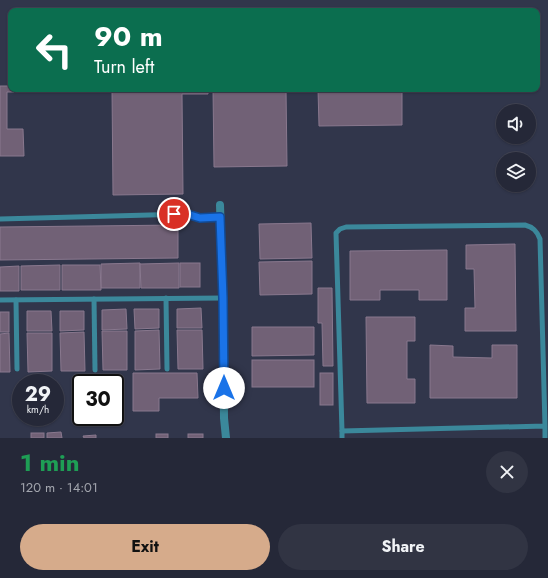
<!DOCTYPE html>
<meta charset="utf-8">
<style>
:root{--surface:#252838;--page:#313443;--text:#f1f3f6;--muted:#a3a6ae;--line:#424453;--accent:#d6ab8b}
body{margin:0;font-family:Jost,sans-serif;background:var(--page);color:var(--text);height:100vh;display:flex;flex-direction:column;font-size:15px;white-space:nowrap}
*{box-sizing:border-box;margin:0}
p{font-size:13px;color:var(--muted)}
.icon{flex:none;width:22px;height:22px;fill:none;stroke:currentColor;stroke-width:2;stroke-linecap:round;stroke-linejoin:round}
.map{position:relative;height:438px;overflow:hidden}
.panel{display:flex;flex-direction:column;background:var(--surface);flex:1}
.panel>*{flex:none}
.banner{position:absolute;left:8px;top:8px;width:532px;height:84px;border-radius:8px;box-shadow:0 1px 3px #0004,0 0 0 1px var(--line);background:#0b6e4f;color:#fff;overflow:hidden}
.buttons{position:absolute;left:496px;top:104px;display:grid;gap:8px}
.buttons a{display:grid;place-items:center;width:40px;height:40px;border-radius:50%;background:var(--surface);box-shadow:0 1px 3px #0004,0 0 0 1px var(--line);font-size:20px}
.speed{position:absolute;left:12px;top:374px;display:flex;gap:8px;font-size:20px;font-weight:700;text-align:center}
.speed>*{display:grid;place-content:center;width:52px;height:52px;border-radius:50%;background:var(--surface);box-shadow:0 1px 3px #0004,0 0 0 1px var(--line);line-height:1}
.speed small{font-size:10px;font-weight:400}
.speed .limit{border:2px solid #111;border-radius:6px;background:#fff;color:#111}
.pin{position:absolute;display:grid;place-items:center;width:34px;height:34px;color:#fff;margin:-17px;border:2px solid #fff;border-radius:50%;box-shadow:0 1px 4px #0007}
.me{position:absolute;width:44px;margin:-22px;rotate:0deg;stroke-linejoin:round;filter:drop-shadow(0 0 3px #0008)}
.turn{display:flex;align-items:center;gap:14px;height:84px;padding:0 20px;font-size:18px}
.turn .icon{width:52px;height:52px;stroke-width:2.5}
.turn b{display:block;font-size:28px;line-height:34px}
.round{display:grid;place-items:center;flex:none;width:42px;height:42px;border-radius:21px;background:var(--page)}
.overview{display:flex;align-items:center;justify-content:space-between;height:68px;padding:0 20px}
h1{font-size:24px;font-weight:700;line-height:30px;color:#1e9e55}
.primary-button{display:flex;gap:8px;margin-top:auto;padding:8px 20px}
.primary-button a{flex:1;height:46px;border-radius:24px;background:var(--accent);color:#111;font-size:16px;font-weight:700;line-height:46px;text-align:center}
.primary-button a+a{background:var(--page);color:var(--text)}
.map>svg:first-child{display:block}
</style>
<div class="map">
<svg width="548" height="438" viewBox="0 0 548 438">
<rect width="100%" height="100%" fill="#31364b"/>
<g fill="#716176" stroke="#89788e">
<path d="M0 86H11V89H14V92H7V129H23L24 156H0Z"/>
<path d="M112 89H208V94H182L183 194 113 195Z"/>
<path d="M213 89H286L287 166 214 167Z"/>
<path d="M318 89H402V125L319 126Z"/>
<path d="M311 223 312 258 260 259 259 224Z"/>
<path d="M178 225V258L0 260V227Z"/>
<path d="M515 244 516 331H465V308H475L474 269H466V245Z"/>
<path d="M447 250V300H419V290H380V300H350V251Z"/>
<path d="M312 261V294L260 295 259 262Z"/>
<path d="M140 263V288H101V264Z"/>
<path d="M179 263V288H141L140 264Z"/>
<rect x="180" y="263" width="20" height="24"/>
<path d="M60 265V290H21V266Z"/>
<path d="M62 265H100L101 290H62Z"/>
<path d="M19 266V291H0V267Z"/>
<path d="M318 288H332L333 366H323L322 323H318Z"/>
<path d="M201 308 202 328H177V309Z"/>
<path d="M126 309 127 329 102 330V310Z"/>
<path d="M134 309H159V328L135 329Z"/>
<path d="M27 311H51L52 331H27Z"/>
<path d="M60 311H84V330L60 331Z"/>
<rect x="0" y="312" width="9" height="20"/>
<path d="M366 317H415V341H407V379H415V403H367Z"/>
<path d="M252 327H314V355L252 356Z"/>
<path d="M159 330 160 369 135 370V331Z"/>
<path d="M177 330H202L203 369H178Z"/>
<path d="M102 331H127V370H103Z"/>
<path d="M84 332 85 371H61L60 333Z"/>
<path d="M9 333 10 372H0V334Z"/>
<path d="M27 333H52V371L28 372Z"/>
<path d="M430 345 453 346V357L492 358V345H517V398H430Z"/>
<rect x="252" y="360" width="62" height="27"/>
<path d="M133 373H197L198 398H159V411H133Z"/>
<rect x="320" y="373" width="13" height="32"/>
<path d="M81 381H94V383H81V411Z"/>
<path d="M61 432 62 438H47V433Z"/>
<rect x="31" y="433" width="13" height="5"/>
<rect x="156" y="434" width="12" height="4"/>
<rect x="188" y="434" width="15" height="4"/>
<path d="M96 435V438H84L83 436Z"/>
</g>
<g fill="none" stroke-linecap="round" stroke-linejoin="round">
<g stroke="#3b889b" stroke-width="5">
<path d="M0 219 187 214 200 218 221 217"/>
<path d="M166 298 167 369"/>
<path d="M94 299 95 370"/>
<path d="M0 300 223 298"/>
<path d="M16 300 17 369"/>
<path d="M545 426 342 431 336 233 340 229 346 227 525 225C533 227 537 231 540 239L545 426V438"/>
<path d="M342 431V438"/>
</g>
<path stroke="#3b889b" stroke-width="8" d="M220 205 223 298 224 418 226 438"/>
</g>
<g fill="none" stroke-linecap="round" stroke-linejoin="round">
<g stroke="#114b97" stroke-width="10">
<path id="route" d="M174 214H187L200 218 220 217 223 298 224 388"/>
</g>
<use href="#route" stroke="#1a73e8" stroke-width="7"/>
</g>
</svg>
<div class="buttons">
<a><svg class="icon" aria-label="sound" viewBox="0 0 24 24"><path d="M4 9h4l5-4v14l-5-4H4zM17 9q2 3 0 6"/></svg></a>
<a><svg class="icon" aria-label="layers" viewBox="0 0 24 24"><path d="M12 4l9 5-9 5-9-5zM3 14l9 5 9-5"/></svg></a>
</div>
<div class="speed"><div>29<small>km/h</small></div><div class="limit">30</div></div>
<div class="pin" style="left:174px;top:214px;background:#d93025"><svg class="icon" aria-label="arrive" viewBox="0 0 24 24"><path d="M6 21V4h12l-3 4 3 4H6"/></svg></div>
<svg class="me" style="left:224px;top:388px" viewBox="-20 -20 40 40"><circle r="19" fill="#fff"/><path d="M0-13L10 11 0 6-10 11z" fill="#1a73e8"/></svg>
<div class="banner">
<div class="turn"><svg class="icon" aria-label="left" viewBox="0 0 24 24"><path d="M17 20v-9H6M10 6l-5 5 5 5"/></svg><div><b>90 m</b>Turn left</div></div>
</div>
</div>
<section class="panel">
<div class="overview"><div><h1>1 min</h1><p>120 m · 14:01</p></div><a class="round"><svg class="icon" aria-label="close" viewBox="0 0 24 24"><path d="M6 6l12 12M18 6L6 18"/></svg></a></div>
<div class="primary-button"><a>Exit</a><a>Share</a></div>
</section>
